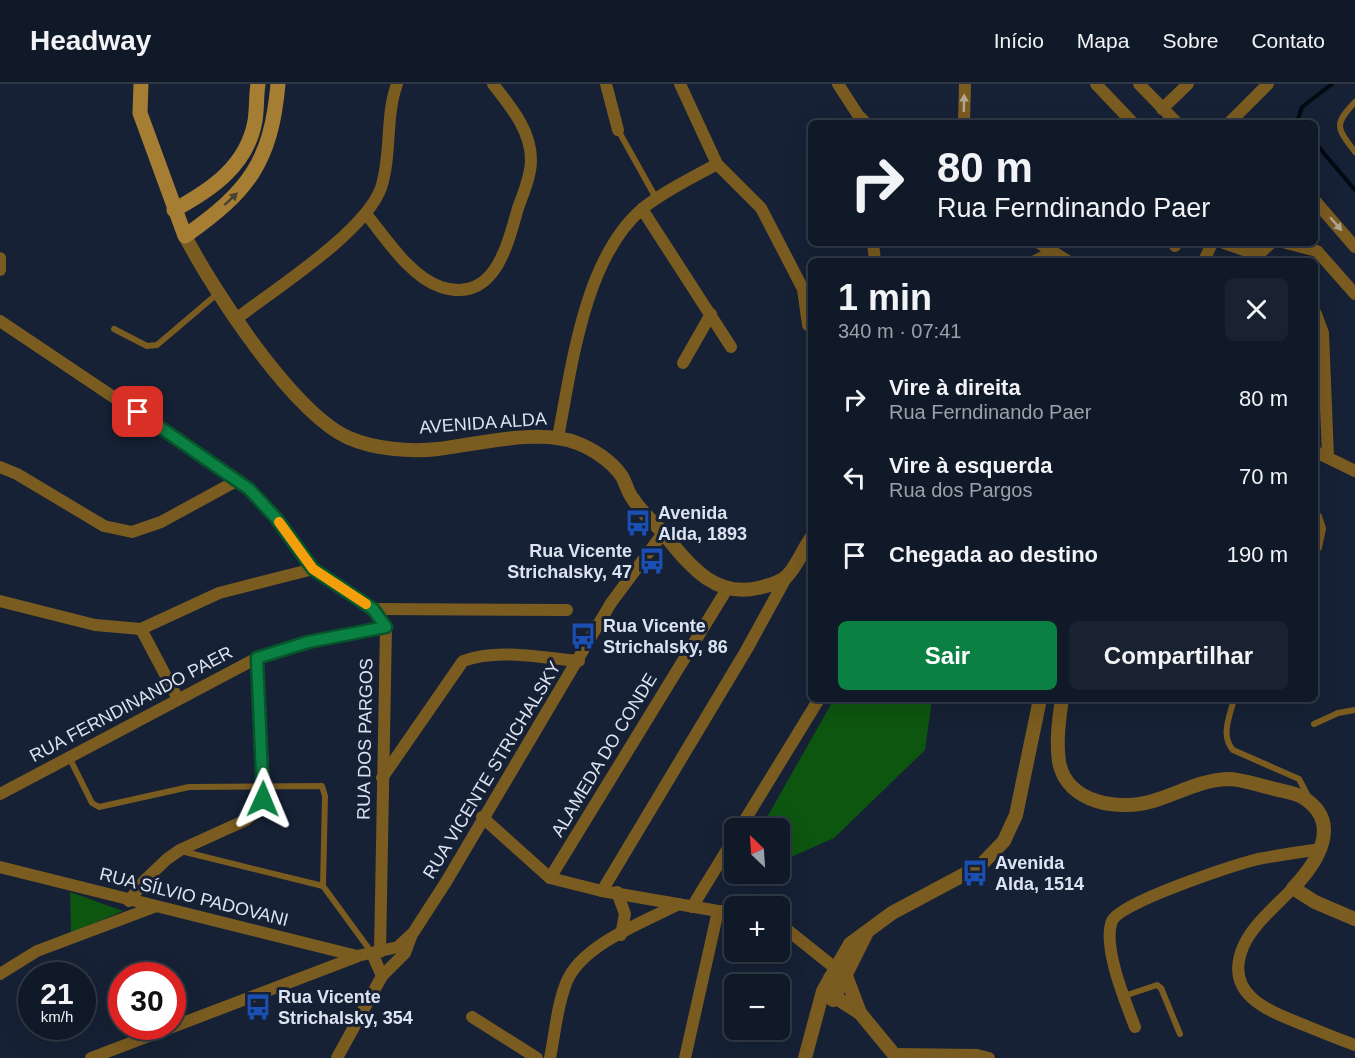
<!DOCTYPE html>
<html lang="pt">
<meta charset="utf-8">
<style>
:root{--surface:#101928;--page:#192230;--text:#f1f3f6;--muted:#9ca0a8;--line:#303845;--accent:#0b8043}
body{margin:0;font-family:Helvetica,sans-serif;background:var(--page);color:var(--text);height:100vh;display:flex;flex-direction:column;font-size:22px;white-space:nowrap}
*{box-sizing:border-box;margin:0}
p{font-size:20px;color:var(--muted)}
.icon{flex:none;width:33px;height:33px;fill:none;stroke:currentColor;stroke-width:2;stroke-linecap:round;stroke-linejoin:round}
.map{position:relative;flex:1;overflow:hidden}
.details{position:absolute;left:808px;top:174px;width:510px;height:444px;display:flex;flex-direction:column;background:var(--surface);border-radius:9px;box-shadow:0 6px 24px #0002,0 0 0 2px var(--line)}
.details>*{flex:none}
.top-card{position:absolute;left:808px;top:36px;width:510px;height:126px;border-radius:9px;box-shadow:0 6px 24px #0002,0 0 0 2px var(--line);background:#101928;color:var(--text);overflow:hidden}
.needle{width:39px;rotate:335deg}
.buttons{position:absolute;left:724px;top:734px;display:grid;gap:12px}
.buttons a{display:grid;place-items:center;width:66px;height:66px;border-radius:9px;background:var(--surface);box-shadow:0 6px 24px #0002,0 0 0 2px var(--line);font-size:30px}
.speed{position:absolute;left:18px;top:878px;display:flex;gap:12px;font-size:30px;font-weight:700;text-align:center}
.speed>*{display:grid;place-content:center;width:78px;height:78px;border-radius:50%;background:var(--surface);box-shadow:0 6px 24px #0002,0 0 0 2px var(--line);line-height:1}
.speed small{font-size:15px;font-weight:400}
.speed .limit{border:9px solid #d22;background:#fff;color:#111}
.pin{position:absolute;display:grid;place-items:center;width:51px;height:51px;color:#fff;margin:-26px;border-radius:12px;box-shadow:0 3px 9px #0006}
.me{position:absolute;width:66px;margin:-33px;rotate:1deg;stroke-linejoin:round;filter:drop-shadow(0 0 4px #0008)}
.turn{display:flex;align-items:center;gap:21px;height:126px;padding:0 30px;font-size:27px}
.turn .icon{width:78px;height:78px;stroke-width:2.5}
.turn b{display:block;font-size:42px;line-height:51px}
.round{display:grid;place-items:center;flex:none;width:63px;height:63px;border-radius:9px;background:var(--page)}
.overview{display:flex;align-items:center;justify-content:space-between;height:102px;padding:0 30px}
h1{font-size:36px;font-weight:700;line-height:45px}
.primary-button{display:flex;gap:12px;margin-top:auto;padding:12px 30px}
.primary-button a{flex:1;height:69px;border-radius:9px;background:var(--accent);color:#fff;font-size:24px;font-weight:700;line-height:69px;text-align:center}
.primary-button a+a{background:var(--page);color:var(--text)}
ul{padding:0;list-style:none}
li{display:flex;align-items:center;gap:18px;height:78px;padding:0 30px}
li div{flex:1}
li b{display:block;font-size:22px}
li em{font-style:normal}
header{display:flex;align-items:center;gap:36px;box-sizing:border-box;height:84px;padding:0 30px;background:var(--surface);border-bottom:2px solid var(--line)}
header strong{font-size:28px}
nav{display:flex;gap:33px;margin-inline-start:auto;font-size:21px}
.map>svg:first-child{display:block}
</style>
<header>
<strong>Headway</strong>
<nav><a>Início</a><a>Mapa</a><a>Sobre</a><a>Contato</a></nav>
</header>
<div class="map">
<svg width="1355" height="974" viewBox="0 0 1355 974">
<rect width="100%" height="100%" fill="#162135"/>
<g fill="#0d5610">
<path d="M834 615H932L925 666 834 754 780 778V744H761Z"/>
<path d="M70 808 123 827 71 849Z"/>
</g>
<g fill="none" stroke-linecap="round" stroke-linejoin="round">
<g stroke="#000a11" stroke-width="4">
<path d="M1301 39 1298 35 1302 23 1332 0"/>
<path d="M1316 60 1355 106"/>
</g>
<g stroke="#7a5b20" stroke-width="6">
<path d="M1355 18C1333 41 1337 44 1355 68"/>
<path d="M618 46 656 114"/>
<path d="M114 245 147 262 157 261 217 210"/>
<path d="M1234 615C1230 632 1220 651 1233 666L1299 695 1310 716"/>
<path d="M1314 640 1338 629 1355 626"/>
<path d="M69 673 92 719 99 723 189 703 322 702 325 712 323 802"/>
<path d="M181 767 323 802 372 869"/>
<path d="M1124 912 1157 901 1161 904 1180 950"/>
</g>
<g stroke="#7a5b20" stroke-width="12">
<path d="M606 0 618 46"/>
<path d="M680 0 717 80 761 124 803 205 808 241"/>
<path d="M838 0 858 31 866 39"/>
<path d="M1096 0 1133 39"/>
<path d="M1139 0 1177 39"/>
<path d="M1162 25 1188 0"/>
<path d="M964 39 965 0"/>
<path d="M1229 39 1268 0"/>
<path d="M1316 118 1355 163"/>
<path d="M642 125 731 263"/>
<path d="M366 130C386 154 410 193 441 203 494 220 507 163 518 124 523 110 531 92 531 76 531 46 510 22 493 0"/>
<path d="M873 159 875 177"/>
<path d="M1039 159 1068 177"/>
<path d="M1224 159 1258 171 1271 159"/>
<path d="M1286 159 1317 167 1355 210"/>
<path d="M1175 162 1177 159"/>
<path d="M0 174V186"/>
<path d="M1035 177 1052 168"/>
<path d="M1204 177 1212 159"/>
<path d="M1316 230 1323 249 1328 373"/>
<path d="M236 235C275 205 365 148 381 104 392 70 385 33 397 0"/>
<path d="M0 237 249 404 276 434 313 485 373 525 386 543 380 868"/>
<path d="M683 279 711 230"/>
<path d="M558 353C572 282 584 175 642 125 664 107 692 94 717 80"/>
<path d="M1316 368 1355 387"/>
<path d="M0 383 17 390 104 442 132 448 161 438 238 396"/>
<path d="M1316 433 1320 445 1316 463"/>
<path d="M0 517 95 541 141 545 219 509 313 485"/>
<path d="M373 525 567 526"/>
<path d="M141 545 178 615"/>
<path d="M382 694 463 577C498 564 542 574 579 577"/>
<path d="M0 710 257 574 308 558 386 543"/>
<path d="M482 733 550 794 602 807 718 827H735"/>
<path d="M740 744 819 615"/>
<path d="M0 783 357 872 398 863 413 849 446 798 611 519 663 449"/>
<path d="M550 794 727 505"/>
<path d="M1293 804C1277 821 1252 841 1243 863 1223 911 1269 927 1304 941 1321 948 1338 955 1355 961"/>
<path d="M602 807 747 565 787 492"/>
<path d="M617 808 625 830 621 851"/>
<path d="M129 817 145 796 167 775 180 766 246 736 260 723 264 702 257 574"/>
<path d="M692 823 735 753"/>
<path d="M780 840 835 884"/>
<path d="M0 890 37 867 154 823"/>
<path d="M382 892 405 869 411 853"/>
<path d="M472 933 537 974"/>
<path d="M1135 943C1126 919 1102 862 1112 837 1120 818 1235 781 1258 775 1279 771 1300 768 1321 765"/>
<path d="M894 970 977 971 989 974"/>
<path d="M91 974 356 873"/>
<path d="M337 974 382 892 372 869"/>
<path d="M550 974C555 950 557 920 567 897 583 860 644 838 679 820"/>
<path d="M685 974 718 827"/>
</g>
<g stroke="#7a5b20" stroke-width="14">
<path d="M185 152C213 206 293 329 349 354 374 365 410 368 438 365 478 360 540 344 577 359 593 365 611 377 621 391 626 398 627 408 633 415 641 428 653 437 663 449 689 480 713 514 758 504 767 502 781 498 787 492 797 482 803 465 812 453"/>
<path d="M1062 615C1059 635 1056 657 1059 678 1067 720 1120 727 1153 717 1177 710 1201 696 1227 695 1242 695 1257 701 1271 704 1281 707 1293 708 1302 713 1344 738 1317 779 1293 804L1315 818 1355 835"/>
<path d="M846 892 860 929"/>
<path d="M830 894 835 913 860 929 897 974"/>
<path d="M833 916 866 850"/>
<path d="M805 974 823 907 850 860 892 829 980 782 1004 757 1016 731 1040 615"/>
</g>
<g stroke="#a57e33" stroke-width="15">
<path d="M141 0 140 29 185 152C249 107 271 78 278 0"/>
<path d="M174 126C211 106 247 82 255 37 257 25 256 12 258 0"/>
</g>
</g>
<defs><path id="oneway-solid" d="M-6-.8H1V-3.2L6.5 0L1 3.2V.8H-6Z" transform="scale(1.5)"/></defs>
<g fill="#afa693">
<use href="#oneway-solid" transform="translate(964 19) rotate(-89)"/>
<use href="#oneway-solid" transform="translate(1336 140) rotate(49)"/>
</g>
<use fill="#484234" href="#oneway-solid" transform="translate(231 115) rotate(-43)"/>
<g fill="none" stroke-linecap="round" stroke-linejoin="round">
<g stroke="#07532c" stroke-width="15">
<path id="route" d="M138 328 249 405 276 434 313 485 373 525 386 543 308 558 257 574 263 715"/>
</g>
<use href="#route" stroke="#0b8043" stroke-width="10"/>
<path stroke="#f59e0b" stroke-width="10" d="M279 438 313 485 366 520"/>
</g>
<defs>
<g id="bus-bare" transform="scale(2.07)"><path d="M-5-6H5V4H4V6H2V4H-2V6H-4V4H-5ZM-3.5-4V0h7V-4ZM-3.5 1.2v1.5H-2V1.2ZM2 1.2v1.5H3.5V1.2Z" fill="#1a4fb4" stroke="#162135" stroke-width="2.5" paint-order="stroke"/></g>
</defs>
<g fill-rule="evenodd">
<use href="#bus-bare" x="638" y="439"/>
<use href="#bus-bare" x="652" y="477"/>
<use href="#bus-bare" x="583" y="552"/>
<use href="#bus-bare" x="975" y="789"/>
<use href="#bus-bare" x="258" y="923"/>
</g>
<g text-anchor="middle" stroke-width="6" stroke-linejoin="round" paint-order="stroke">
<g font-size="18" fill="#dbe3f1" stroke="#162135">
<text transform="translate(483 339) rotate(-4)" y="6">AVENIDA ALDA</text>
<text transform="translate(131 620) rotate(-28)" y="6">RUA FERNDINANDO PAER</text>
<text transform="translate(365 655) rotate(-89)" y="6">RUA DOS PARGOS</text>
<text transform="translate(604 671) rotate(-59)" y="6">ALAMEDA DO CONDE</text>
<text transform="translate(492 686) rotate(-59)" y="6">RUA VICENTE STRICHALSKY</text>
<text transform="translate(194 813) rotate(14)" y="6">RUA SÍLVIO PADOVANI</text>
</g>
<g font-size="18" font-weight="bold" fill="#dbe3f1" stroke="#162135" text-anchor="start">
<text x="658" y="435">Avenida<tspan x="658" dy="21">Alda, 1893</tspan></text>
<text x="632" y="473" text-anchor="end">Rua Vicente<tspan x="632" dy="21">Strichalsky, 47</tspan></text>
<text x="603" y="548">Rua Vicente<tspan x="603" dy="21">Strichalsky, 86</tspan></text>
<text x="995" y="785">Avenida<tspan x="995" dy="21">Alda, 1514</tspan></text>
<text x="278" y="919">Rua Vicente<tspan x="278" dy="21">Strichalsky, 354</tspan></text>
</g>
</g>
</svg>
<div class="buttons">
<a><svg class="needle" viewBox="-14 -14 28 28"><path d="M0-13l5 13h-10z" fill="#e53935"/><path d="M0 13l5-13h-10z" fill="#9ca0a8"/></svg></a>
<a>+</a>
<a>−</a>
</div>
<div class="speed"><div>21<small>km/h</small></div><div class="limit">30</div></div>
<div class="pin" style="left:138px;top:328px;background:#d93025"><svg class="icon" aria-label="arrive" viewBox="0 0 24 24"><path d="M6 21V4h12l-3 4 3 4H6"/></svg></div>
<svg class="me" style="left:263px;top:715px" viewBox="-20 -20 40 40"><path d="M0-17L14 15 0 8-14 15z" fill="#0b8043" stroke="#fff" stroke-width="4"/></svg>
<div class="top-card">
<div class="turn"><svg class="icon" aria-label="right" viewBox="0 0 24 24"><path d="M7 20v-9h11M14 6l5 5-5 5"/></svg><div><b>80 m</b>Rua Ferndinando Paer</div></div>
</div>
<section class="details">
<div class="overview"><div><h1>1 min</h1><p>340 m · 07:41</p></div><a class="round"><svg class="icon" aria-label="close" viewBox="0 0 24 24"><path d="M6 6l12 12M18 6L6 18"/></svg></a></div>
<ul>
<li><svg class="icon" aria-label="right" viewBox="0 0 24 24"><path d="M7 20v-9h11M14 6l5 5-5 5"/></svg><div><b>Vire à direita</b><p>Rua Ferndinando Paer</p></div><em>80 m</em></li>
<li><svg class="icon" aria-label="left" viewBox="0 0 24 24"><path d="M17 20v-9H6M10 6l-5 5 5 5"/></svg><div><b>Vire à esquerda</b><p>Rua dos Pargos</p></div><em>70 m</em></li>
<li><svg class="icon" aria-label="arrive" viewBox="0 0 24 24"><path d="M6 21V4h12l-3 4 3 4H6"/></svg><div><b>Chegada ao destino</b></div><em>190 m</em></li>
</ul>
<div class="primary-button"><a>Sair</a><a>Compartilhar</a></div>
</section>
</div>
